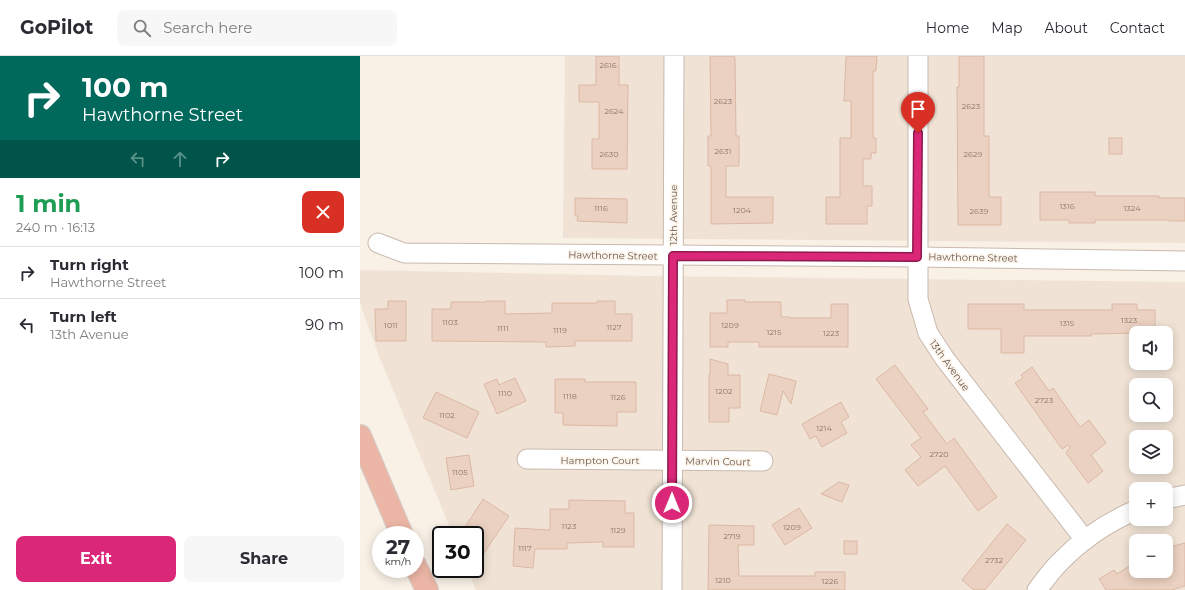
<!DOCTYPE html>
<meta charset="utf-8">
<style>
:root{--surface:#fff;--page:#f7f7f7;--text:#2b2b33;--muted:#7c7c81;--line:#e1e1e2;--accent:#db2777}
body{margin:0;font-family:Montserrat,sans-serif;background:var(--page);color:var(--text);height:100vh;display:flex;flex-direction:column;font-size:15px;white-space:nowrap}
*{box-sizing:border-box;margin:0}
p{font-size:13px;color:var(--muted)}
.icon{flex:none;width:22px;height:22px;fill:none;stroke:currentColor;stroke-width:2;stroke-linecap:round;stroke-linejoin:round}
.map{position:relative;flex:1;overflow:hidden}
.panel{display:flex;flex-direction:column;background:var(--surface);width:360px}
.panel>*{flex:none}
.banner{background:#00695c;color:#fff;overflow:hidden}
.controls{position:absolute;left:769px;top:270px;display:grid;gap:8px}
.controls a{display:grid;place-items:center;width:44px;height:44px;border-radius:8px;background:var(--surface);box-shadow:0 2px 10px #0003;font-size:20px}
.speed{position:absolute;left:12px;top:470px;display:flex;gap:8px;font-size:20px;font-weight:700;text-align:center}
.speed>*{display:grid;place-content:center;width:52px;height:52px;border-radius:50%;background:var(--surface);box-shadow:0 2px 10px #0003;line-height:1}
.speed small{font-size:10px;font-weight:400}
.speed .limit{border:2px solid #111;border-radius:6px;background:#fff;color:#111}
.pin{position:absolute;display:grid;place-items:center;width:34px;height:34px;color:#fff;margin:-41px -17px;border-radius:50% 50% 50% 0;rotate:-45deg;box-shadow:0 0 4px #0007}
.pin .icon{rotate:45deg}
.me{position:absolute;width:44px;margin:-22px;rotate:0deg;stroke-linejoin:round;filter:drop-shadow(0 0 3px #0008)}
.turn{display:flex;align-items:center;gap:14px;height:84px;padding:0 16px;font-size:18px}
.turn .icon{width:52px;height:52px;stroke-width:2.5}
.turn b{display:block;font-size:28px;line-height:34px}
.lanes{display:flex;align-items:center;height:38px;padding:0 16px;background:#0003;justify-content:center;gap:20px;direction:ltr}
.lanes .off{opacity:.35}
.round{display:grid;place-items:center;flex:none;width:42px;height:42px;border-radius:8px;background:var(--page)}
.overview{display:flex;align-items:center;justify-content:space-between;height:68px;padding:0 16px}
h1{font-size:24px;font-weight:700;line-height:30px;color:#1e9e55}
.cta{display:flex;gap:8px;margin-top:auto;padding:8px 16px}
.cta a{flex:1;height:46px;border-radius:8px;background:var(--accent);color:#fff;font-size:16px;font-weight:700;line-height:46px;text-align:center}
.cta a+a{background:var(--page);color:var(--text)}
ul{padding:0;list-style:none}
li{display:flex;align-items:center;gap:12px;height:52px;padding:0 16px;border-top:1px solid var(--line)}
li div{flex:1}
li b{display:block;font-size:15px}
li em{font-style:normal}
header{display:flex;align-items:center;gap:24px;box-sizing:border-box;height:56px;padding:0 20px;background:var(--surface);border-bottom:1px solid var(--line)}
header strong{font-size:19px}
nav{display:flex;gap:22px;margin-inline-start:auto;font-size:14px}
.search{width:280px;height:36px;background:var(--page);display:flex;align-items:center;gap:10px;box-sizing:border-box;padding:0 14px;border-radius:8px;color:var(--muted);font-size:15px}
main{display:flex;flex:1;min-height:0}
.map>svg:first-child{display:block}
</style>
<header>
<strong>GoPilot</strong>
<div class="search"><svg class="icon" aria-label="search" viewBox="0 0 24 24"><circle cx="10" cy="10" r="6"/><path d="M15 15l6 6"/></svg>Search here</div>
<nav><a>Home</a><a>Map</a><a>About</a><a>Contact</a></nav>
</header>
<main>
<section class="panel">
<div class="banner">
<div class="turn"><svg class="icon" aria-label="right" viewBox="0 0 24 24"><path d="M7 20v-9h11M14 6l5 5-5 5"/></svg><div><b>100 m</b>Hawthorne Street</div></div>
<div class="lanes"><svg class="icon off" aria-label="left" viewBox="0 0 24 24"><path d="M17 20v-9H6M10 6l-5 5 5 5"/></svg><svg class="icon off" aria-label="ahead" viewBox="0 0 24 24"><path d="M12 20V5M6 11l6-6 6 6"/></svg><svg class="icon" aria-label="right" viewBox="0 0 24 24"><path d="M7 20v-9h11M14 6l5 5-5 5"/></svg></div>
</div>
<div class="overview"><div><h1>1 min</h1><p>240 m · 16:13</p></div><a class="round" style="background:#d93025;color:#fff"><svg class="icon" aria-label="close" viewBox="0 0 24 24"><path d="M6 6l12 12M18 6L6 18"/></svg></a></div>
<ul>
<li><svg class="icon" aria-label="right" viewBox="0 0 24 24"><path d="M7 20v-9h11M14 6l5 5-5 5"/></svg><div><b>Turn right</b><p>Hawthorne Street</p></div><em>100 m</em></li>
<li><svg class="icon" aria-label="left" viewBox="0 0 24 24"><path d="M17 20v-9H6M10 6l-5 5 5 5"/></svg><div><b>Turn left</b><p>13th Avenue</p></div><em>90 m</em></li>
</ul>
<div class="cta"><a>Exit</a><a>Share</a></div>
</section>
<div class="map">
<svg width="825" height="534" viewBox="0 0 825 534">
<rect width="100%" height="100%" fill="#f9f1e6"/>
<g fill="#f0e3d5" fill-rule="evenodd">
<path d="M205 0H825V187L203 182Z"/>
<path d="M0 214 289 220 825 226V534H116L107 513H115V479H93L19 300 0 247ZM776 277H806V307H776ZM776 329H806V359H776ZM776 381H806V411H776ZM776 433H806V463H776ZM776 485H806V515H776Z"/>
</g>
<g fill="#ebd1c1" stroke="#dbb8a4">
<path d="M236 0H259V29H268L267 113H232V83H239V46H219V29H236Z"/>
<path d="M350 0H374L375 2 376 80H379V110H366V141H413V167L351 168V110H348V80H351Z"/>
<path d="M486 0H517L516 15H513V82H516V97H511V103H503V130H512V150H507V168H466V141H480V82H491V45H484Z"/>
<path d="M599 0H624V80H629V141H641V169H598L597 31H599Z"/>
<rect x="749" y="82" width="13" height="16"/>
<path d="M680 136H735V140H799V142H825V165H809V164H735V167H709V164H680Z"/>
<path d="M215 142 267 143V167L217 165 218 160H215Z"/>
<path d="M367 244H385V246H421V261H430V262H471V248H488V291H399V286H368V291H350V257H367Z"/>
<path d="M28 245H46V285H16L15 253H28Z"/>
<path d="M126 245H145V258L192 257V247H237V245H255V258H272V285H215V290L186 291V286L72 285V253H91V246H126Z"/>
<path d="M608 248H664V254H752V248H777V254H795V274H783V277L731 278V280H664V297H641V273H608Z"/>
<path d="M350 303 368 308V319H380V352H369V366H349V319H350Z"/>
<path d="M535 309 568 353 563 356 587 388 594 382 637 441 618 455 585 410 558 430 545 414 561 401 551 389 561 382 516 323Z"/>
<path d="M672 311 689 335 693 332 720 371 729 364 746 387 731 399 743 415 728 427 706 397 710 391 708 389 702 393 655 327 663 322 661 319Z"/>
<path d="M409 318 436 325 431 348 423 335 417 359 400 355Z"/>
<path d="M155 322 166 345 137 358 124 328 137 323 139 329Z"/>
<path d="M195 323H225V326H276V356H257V370L203 369V357H195Z"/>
<path d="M76 336 119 356 107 382 63 362Z"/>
<path d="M481 346 489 361 481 366 487 377 462 391 456 380 450 383 442 368Z"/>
<path d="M109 399 114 430 91 434 86 402Z"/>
<path d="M479 426 489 429 482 446 461 438Z"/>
<path d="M123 443 149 460 124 497 115 492V479H100Z"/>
<path d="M209 444 265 445V457H274V491H243V486L207 487V493H175L173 512 153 510 155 472 190 474V453H209Z"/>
<path d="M439 452 452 472 425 489 412 469Z"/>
<path d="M647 468 666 484 625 534H614L602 524Z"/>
<path d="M349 469 394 470V489H378L379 520H455V516H485V534H348Z"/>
<rect x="484" y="485" width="13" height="13"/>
<path d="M825 487V530L812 534H746L739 523 754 514 757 518 776 506V515H806V492Z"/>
</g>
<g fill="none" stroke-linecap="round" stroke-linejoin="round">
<g stroke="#c9b9ae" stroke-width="21">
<g id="street">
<path d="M558 0V243L568 277 585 303 725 484"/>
<path d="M18 187 44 197 557 201 825 205"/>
<path d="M167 403 403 405"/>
<path d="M806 443 825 439"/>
<path d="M312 534 314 0"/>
<path d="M677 534C684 525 691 515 699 507 720 485 748 466 776 454"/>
</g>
</g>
<g stroke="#d4cdca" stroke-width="24">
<g id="highway">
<path d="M0 380 42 479"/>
<path d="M55 509 67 534"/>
</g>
</g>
<use href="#street" stroke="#fff" stroke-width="19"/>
<use href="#highway" stroke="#ebb6a5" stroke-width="22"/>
</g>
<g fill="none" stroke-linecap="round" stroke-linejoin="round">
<g stroke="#8e194d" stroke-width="10">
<path id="route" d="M312 447 313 200 557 201 558 77"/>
</g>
<use href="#route" stroke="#db2777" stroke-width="7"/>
</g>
<g text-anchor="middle" stroke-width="3.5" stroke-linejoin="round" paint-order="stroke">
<g font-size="8" fill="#8e776b">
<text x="248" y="12">2616</text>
<text x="363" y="48">2623</text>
<text x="611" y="53">2623</text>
<text x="254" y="58">2624</text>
<text x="363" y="98">2631</text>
<text x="249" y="101">2630</text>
<text x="613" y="101">2629</text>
<text x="707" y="153">1316</text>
<text x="241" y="155">1116</text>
<text x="772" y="155">1324</text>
<text x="382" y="157">1204</text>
<text x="619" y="158">2639</text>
<text x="769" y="267">1323</text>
<text x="90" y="269">1103</text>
<text x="707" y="270">1315</text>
<text x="31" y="272">1011</text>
<text x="370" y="272">1209</text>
<text x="254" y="274">1127</text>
<text x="143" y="275">1111</text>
<text x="200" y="277">1119</text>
<text x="414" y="279">1215</text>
<text x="471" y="280">1223</text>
<text x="364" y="338">1202</text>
<text x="145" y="340">1110</text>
<text x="210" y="343">1118</text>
<text x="258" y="344">1126</text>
<text x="684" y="347">2723</text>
<text x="87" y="362">1102</text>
<text x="464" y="375">1214</text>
<text x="579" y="401">2720</text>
<text x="100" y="419">1105</text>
<text x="209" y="473">1123</text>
<text x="432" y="474">1209</text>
<text x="258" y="477">1129</text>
<text x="372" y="483">2719</text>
<text x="165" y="495">1117</text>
<text x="634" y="507">2732</text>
<text x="363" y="527">1210</text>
<text x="470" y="528">1226</text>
</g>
<g font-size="10" fill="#6f594e" stroke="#fcf5ec">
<text transform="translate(313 159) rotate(-90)" y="4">12th Avenue</text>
<text transform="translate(253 199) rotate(1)" y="4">Hawthorne Street</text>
<text transform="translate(613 201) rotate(1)" y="4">Hawthorne Street</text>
<text transform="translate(590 309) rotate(54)" y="4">13th Avenue</text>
<text x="240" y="408">Hampton Court</text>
<text transform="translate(358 405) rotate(1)" y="4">Marvin Court</text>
</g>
</g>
</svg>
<div class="controls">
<a><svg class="icon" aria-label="sound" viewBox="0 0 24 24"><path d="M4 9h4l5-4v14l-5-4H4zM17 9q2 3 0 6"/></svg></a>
<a><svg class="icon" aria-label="search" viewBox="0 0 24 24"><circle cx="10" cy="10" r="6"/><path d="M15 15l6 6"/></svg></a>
<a><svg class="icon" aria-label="layers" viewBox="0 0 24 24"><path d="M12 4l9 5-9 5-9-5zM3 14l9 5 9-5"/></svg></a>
<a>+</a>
<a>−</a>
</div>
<div class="speed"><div>27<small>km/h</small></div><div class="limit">30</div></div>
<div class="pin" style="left:558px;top:77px;background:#d93025"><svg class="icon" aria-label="arrive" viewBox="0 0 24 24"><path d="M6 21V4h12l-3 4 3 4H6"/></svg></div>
<svg class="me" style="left:312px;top:447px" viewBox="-20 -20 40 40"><circle r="17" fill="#db2777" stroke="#fff" stroke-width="3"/><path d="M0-11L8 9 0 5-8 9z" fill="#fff"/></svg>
</div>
</main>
